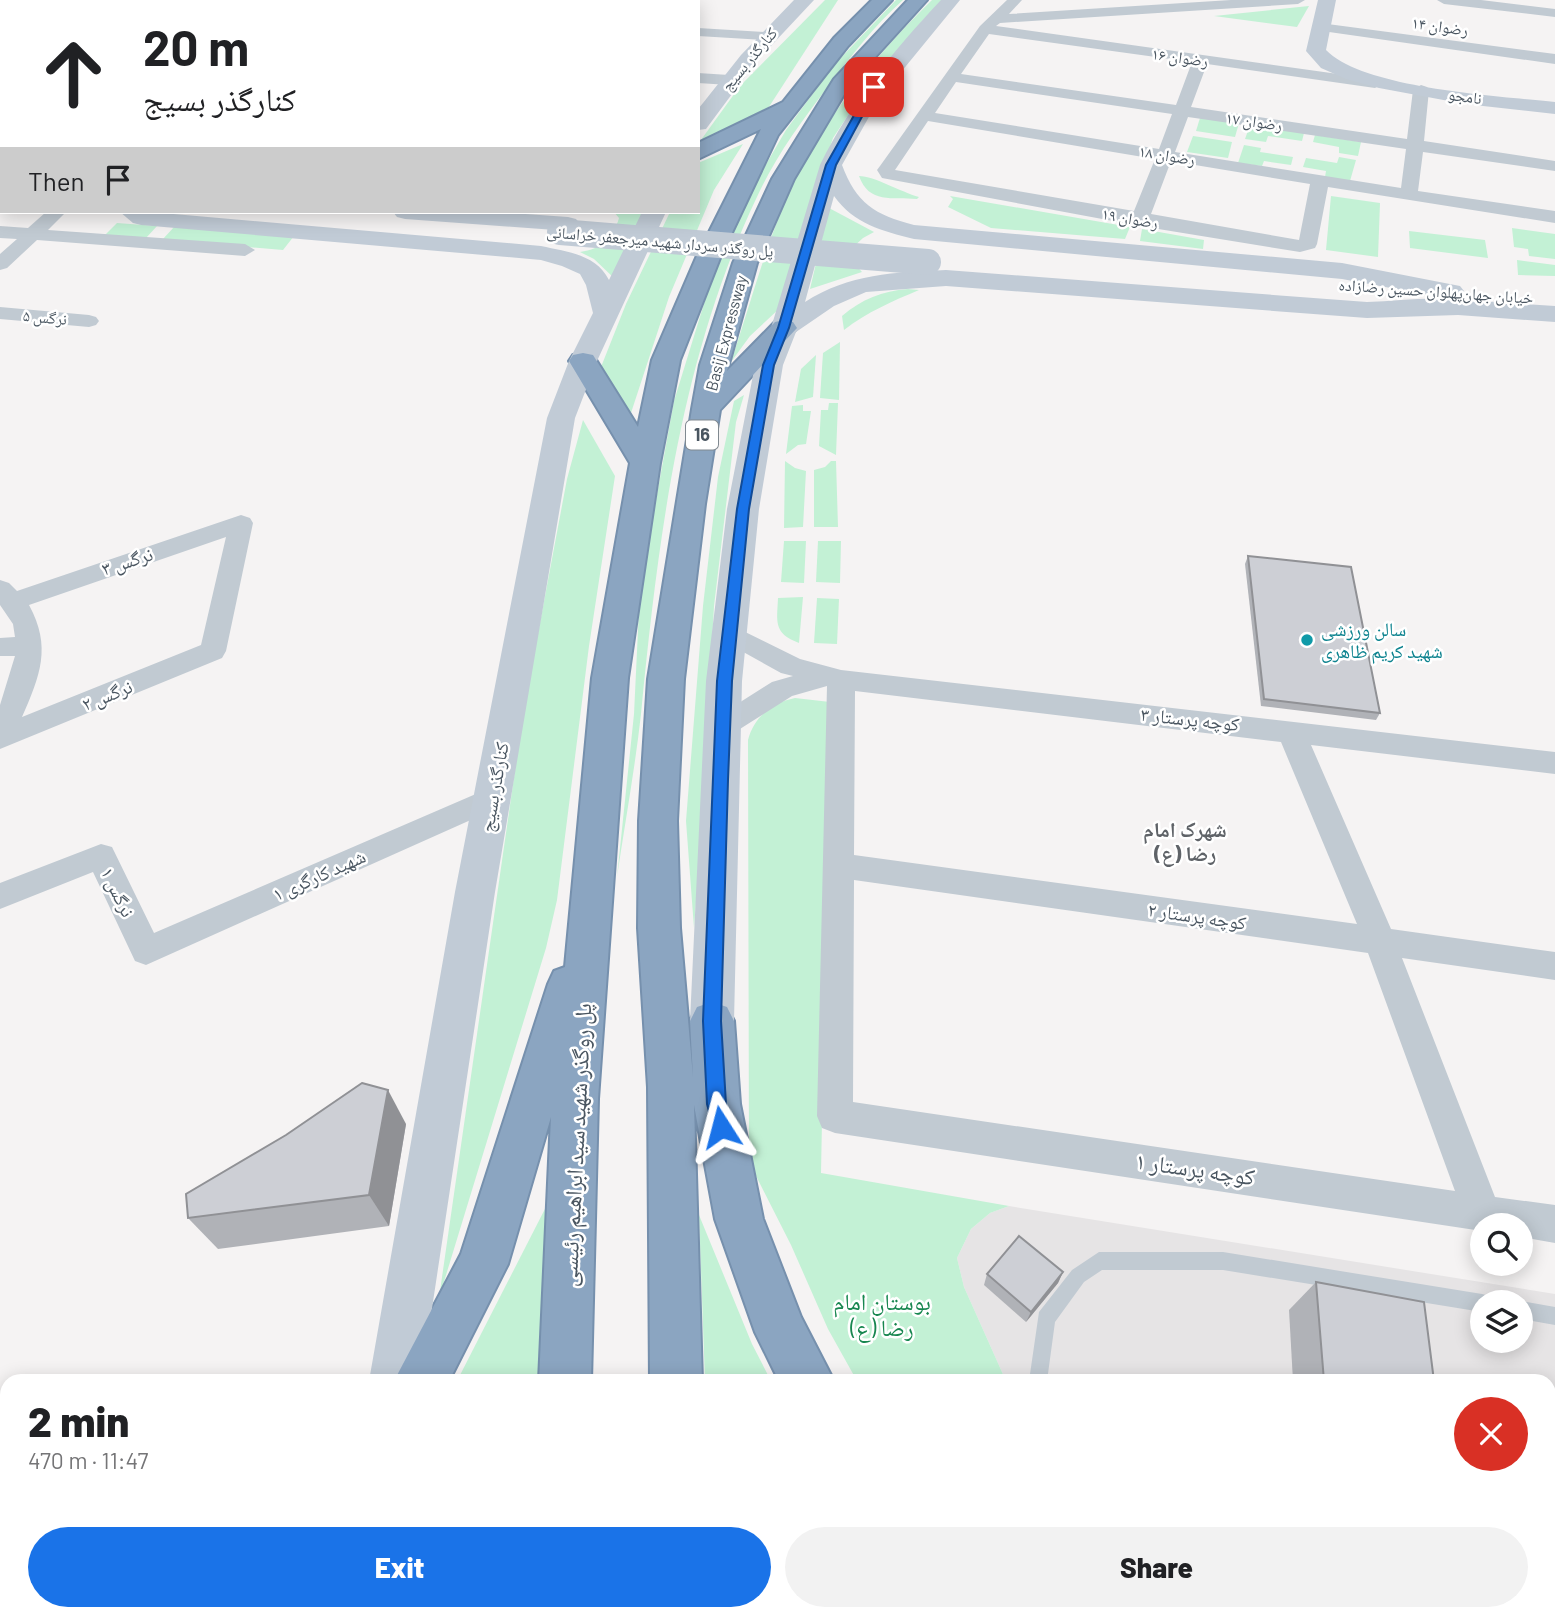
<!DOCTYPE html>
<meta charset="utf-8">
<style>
:root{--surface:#fff;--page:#f2f2f2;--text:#202124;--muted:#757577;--accent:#1a73e8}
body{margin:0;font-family:Barlow,"Noto Naskh Arabic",sans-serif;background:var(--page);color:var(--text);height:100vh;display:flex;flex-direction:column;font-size:26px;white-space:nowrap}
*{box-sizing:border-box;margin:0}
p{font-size:23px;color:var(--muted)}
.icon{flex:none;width:38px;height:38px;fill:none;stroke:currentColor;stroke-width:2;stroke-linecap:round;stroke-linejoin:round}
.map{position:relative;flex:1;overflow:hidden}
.details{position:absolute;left:0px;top:1374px;width:1556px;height:247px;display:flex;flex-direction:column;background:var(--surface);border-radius:21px 21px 0 0;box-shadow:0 4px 18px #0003}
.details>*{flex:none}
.guide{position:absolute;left:0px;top:0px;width:700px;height:214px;box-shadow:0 4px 18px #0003;background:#fff;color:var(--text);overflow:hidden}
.fabs{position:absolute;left:1470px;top:1213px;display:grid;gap:14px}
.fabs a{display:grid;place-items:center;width:63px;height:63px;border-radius:50%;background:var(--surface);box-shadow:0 4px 18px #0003;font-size:35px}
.pin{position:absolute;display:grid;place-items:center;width:60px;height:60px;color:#fff;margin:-30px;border-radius:14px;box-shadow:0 4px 10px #0006}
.me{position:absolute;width:77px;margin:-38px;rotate:351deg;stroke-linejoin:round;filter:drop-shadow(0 0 5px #0008)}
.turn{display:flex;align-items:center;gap:24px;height:147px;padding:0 28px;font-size:32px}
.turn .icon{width:91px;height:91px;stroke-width:2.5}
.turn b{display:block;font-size:49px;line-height:60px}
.then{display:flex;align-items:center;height:66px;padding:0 28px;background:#0003;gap:14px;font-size:26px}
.round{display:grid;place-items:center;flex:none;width:74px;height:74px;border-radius:37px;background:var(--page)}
.headline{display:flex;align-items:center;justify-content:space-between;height:119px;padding:0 28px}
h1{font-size:42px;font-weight:800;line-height:52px}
.action{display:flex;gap:14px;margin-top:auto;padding:14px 28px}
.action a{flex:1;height:80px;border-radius:42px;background:var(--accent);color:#fff;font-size:28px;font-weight:800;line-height:80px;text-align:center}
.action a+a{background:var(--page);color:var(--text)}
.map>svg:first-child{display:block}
</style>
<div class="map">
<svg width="1555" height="1619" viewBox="0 0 1555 1619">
<rect width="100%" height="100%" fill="#f5f3f3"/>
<path fill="#e6e4e5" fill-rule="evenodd" d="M1009 1206 1555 1294V1619H1142L1138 1614H1549V1381H1006L964 1287 957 1258 971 1229 990 1213ZM1482 1302H1521V1340H1482Z"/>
<g fill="#c3f1d5">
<path d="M825 0H838L765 113 698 144 740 86Z"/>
<path d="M896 0H903C874 26 850 57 827 88 800 123 774 159 756 199 680 360 658 539 641 714 635 768 625 823 617 877L634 714 640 588 674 401 711 281 747 197 786 130 834 65Z"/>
<path d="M932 0H944L923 20 870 82 833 138 811 202 781 307 750 336 731 362C748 311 762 259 782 209 813 132 873 57 932 0Z"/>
<path d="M1309 6 1297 27 1214 16Z"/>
<path d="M1200 118 1239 123 1235 137 1196 131Z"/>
<path d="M1250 125 1304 133 1302 141 1268 136 1266 142 1245 139Z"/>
<path d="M1315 135 1361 142 1358 156 1339 153V147L1313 142Z"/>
<path d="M1193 136 1232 142 1228 158 1187 152Z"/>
<path d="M743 144 714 190 669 297 629 419 601 367 626 304 670 212H698V163Z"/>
<path d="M1244 145 1261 148 1260 152 1293 157 1291 165 1264 161 1262 166 1238 163Z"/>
<path d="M1339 157 1356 160 1350 181 1325 177 1326 171 1303 167 1306 158 1337 163Z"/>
<path d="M859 176C874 176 901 192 919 197L917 199C892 197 869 204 859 176Z"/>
<path d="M950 196 1130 227 1125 239 991 228 948 207 953 199Z"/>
<path d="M1331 196 1380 203 1378 257 1326 250Z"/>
<path d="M829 208 874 232 863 238 850 250 852 261 862 272 810 289Z"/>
<path d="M614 212H647L614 278 594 259 580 252C602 249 613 238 619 218Z"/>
<path d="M117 223 157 226 146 238 105 235Z"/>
<path d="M175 226 294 236 283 250 162 240Z"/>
<path d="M1512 228 1555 234V259L1529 256 1528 249 1514 247Z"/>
<path d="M1142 229 1204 240 1203 249 1140 241Z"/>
<path d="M1409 231 1485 240 1488 258 1410 248Z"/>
<path d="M1517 260 1555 265V276L1518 275Z"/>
<path d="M908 289 919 290C893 301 867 312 844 330L842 316C862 299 882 291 908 289Z"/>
<path d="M840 342 839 400 820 398 823 353Z"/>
<path d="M816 355 813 397 795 402 801 369Z"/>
<path d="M744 395 736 422 714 606 703 811 694 928 686 821 703 606 718 477 734 401Z"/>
<path d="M829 403H838L836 455 819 446 821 410H828Z"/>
<path d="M803 405V411H811L806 444 798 445 786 454 792 406Z"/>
<path d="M583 420 615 476 589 646 557 900 546 948 439 1298 524 708 567 479Z"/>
<path d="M785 461 795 468 806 471 803 527 784 528Z"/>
<path d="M831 461H836L838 527H814V470L825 467Z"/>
<path d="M784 541H806L804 583 781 582Z"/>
<path d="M818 541H841L840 583 816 582Z"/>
<path d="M803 597 799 643C773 633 777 622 778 598Z"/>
<path d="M817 598 839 599 837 644 814 643Z"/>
<path d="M795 698 830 702 821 1173 1009 1206 990 1213 971 1229 957 1258 964 1287 1006 1381H857L828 1329 791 1245 749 1162 748 740C754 717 771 703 795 698Z"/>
<path d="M548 1203 539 1381H457Z"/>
<path d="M699 1215 752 1344 771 1381H705Z"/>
<path d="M321 1614H527L526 1619H317Z"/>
<path d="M713 1614H913L916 1619H713Z"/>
<path d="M1011 1614H1138L1142 1619H1015Z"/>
</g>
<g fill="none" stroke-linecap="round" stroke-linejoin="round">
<g stroke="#7690ad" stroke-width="4">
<g id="highway">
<path d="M872 0H892L848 46 778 135 720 258 680 360 660 463 628 678 598 1099 591 1381H539L551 1117 508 1264 449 1381H394L461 1254 548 984 554 971 565 967 592 678 630 463 569 361 573 355 583 353 593 355 638 427 652 360 696 258 761 129 698 159V143L783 102 834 38Z"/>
<path d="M908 0H927L849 86 794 179 757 263 727 371 775 322 784 320 793 322 797 328 720 410 705 504 684 679 677 821 680 928 693 1077 690 1021 697 1007 712 1002 727 1007 734 1021 740 1104 763 1219 801 1317 834 1381H779L755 1332 715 1219 694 1105 702 1381H650L648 1087 638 928 639 821 648 679 692 409 700 365 733 263 772 179 834 79Z"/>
<path d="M243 1614H303L301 1619H241Z"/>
<path d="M527 1614H585L584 1619H526Z"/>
<rect x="652" y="1614" width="58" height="5"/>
<path d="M929 1614H989L991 1619H931Z"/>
</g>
</g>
<g fill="#c1cad2" fill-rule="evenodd">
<path d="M1099 1252H1223L1482 1294 1489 1296 1491 1302H1482V1312L1223 1270H1102L1084 1282 1055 1322 1047 1381H1029L1039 1312 1072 1270Z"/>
<path d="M1521 1301 1555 1307V1325L1521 1319V1302H1518Z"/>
</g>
<g fill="#c1cad2" fill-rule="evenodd">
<path d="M238 0H285L286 2H239Z"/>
<path d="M418 0H433L417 2Z"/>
<path d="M490 0H511L489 2Z"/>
<path d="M1007 0H1022L1009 14 1231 0H1305L1298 4 1000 23 996 26 1381 80 1383 83 1375 88 1207 64 1191 107 1407 139 1413 90 1421 85 1427 87 1429 90 1424 141 1555 161V171L1423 152 1418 191 1555 211V223L1328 187 1317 244 1315 248 1300 252 1140 226 882 178 877 170 880 166 980 26ZM989 34 1192 62 1176 105 961 74ZM956 82 1172 114 1159 149 935 113ZM1188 117 1406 149 1401 188 1175 152ZM928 121 1155 159 1134 211 895 170ZM1171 161 1310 184 1299 240 1151 214Z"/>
<path d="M1437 0H1481L1555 9V17L1444 4Z"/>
<path d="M1320 23 1555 54V64L1315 30 1313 27 1315 24Z"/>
<path d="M698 28 766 32 773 36 766 40 698 36Z"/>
<path d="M698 73 729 75 737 80 729 85 698 83Z"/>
<rect x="0" y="86" width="2" height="10"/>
<rect x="0" y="144" width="2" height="10"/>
<path d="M46 212H66L48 230 245 244 255 250 245 256 37 240 7 268 0 270V254L17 239 0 238V226L28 228Z"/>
<path d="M0 307 89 315 96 317 99 321 96 325 89 327 0 319Z"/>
<path d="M241 515 250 518 253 523 226 651 222 658 0 749V705L15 656H0V638L15 637 13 624 0 605V580L9 583 17 591ZM226 537 201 645 22 717C40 676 52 647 29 605Z"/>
<path d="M729 624 800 659 841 670 1555 752V774L1311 745 1391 929 1555 952V980L1402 958 1495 1197 1555 1205V1243L1521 1237V1225H1482V1231L835 1133 822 1128 817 1116 827 686 792 696 732 734 722 737 712 734 708 727 712 720 772 682 793 676 781 673 720 639 716 633 720 627ZM855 691 1281 742 1357 924 854 855ZM854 880 1368 953 1455 1191 853 1102Z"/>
<path d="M492 787 502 790 507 798 502 806 146 965 135 961 93 872 0 909V883L101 844 112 847 154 933Z"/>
</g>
<g fill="#c1cbd6" fill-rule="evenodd">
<path d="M51 0H70L50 2Z"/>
<path d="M794 0H814L755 63 706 129 698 130V109L703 103 741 55Z"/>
<path d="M941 0H960L879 99 842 165C856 203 875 215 914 225L1342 263 1460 286 1464 291 1460 296 1451 299 1555 306V322L1458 315 1367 318 946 286 866 292 834 306 796 332 783 365 759 509 742 681 734 1021 727 1035 712 1040 697 1035 690 1021 706 681 727 509 755 365 771 328 820 165C851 102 893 51 941 0ZM834 196C854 224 882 231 914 239L1342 279 1450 299C1423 297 1395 301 1367 302L946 270C896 272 848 274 805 302Z"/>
<path d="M1318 0H1336L1326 50C1364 89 1500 96 1555 102V114L1465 104 1379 88 1346 79 1321 68 1306 51Z"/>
<path d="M2 38V51L0 52V39Z"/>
<rect x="0" y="175" width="2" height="14"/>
<path d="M120 212H151L541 246C567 252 596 254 609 280L642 212H666L597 361 575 418 495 892 421 1381H369L455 892 547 418 569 361 593 313 586 285 580 274 562 266 541 260 141 225 133 223Z"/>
<path d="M393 212H499L568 217 576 219 580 224 576 229 568 231 405 219 397 217Z"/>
</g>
<use href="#highway" fill="#8ba5c1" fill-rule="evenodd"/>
<path stroke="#c1cbd6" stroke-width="26" d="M560 232 928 262"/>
</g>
<g fill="#b0b2b7">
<path d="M1248 556 1380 713 1376 720 1261 706 1245 564Z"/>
<path d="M406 1124 389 1226 218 1249 188 1218Z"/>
<path d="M1063 1272 1058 1283 1026 1322 984 1285 987 1274Z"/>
<path d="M1316 1282 1434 1381H1293L1289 1310Z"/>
</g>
<g fill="#909195">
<path d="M388 1090 406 1124 389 1226 369 1195Z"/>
<path d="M1063 1272 1058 1283 1026 1322 1031 1312Z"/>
</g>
<g fill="#cdcfd5" stroke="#909195" stroke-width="2">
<path d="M1248 556 1351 567 1380 713 1264 699Z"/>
<path d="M362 1083 388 1090 369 1195 188 1218 186 1194 286 1135Z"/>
<path d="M1019 1236 1063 1272 1031 1312 987 1274Z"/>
<path d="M1316 1282 1424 1302 1434 1381H1324Z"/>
</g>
<path fill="#1a73e8" stroke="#114b97" stroke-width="2" d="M874 85 878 87 836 165 789 328 774 365 749 509 732 681 728 780 721 1021 726 1104 731 1127 728 1133 721 1136 715 1133 707 1104 703 1021 717 681 737 509 763 365 778 328 826 165 870 87Z"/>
<circle fill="#0f9aa8" stroke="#fff" stroke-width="2.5" cx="1307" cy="640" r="7"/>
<g text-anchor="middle" stroke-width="5" stroke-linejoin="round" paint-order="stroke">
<g font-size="16" fill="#4a5661" stroke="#fff">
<text transform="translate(1440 26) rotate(8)" y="6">رضوان ۱۴</text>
<text transform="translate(1180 57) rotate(8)" y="6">رضوان ۱۶</text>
<text transform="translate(749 59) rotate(-50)" y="6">کنارگذر بسیج</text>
<text transform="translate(1465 96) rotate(8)" y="6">نامجو</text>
<text transform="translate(1254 121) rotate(8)" y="6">رضوان ۱۷</text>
<text transform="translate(1167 155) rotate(9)" y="6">رضوان ۱۸</text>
<text transform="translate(1130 218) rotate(10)" y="6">رضوان ۱۹</text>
<text transform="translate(660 241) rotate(5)" y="6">پل روگذر سردار شهید میرجعفر خراسانی</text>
<text transform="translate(1436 291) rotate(4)" y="6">خیابان جهان‌پهلوان حسین رضا‌زاده</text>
<text transform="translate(45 317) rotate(5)" y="6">نرگس ۵</text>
<text transform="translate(726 333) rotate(-75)" y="6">Basij Expressway</text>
</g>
<rect fill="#fff" stroke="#808990" stroke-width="2" x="686" y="420.5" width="32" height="29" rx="5"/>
<g font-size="18" font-weight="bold" fill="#4a5661">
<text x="702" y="441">16</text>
</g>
<g font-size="19" fill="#4a5661" stroke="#fff">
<text transform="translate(127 561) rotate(-18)" y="7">نرگس ۳</text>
<text transform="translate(107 695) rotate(-22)" y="7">نرگس ۲</text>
<text transform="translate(1190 719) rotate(6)" y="7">کوچه پرستار ۳</text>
<text transform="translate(494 787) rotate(-80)" y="7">کنارگذر بسیج</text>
<text transform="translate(319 875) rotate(-24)" y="7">شهید کارگری ۱</text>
<text transform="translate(118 892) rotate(64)" y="7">نرگس ۱</text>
<text transform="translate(1197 916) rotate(8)" y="7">کوچه پرستار ۲</text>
</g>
<g font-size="19" fill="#0d838f" stroke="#fff" text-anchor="start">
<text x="1321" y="636">سالن ورزشی<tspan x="1321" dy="22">شهید کریم ظاهری</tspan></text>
</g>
<g font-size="21" font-weight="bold" fill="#5f6368" stroke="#fff">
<text x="1185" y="837">شهرک امام<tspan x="1185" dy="24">رضا (ع)</tspan></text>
</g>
<g font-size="23" fill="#4a5661" stroke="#fff">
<text transform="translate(576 1145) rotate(-87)" y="8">پل روگذر شهید سید ابراهیم رئیسی</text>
<text transform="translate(1195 1169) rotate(8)" y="8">کوچه پرستار ۱</text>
</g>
<g font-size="23" fill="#17864f" stroke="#fff">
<text x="882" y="1310">بوستان امام<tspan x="882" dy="26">رضا (ع)</tspan></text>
</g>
</g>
</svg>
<div class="fabs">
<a><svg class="icon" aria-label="search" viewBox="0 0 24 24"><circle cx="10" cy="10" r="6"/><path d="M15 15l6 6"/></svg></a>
<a><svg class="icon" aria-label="layers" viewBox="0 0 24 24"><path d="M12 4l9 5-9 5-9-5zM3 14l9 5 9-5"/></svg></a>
</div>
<div class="pin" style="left:874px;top:87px;background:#d93025"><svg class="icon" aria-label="arrive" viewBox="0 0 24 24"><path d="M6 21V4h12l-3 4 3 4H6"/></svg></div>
<svg class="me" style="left:721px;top:1127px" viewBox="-20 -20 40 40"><path d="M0-17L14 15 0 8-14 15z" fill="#1a73e8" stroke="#fff" stroke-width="4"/></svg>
<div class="guide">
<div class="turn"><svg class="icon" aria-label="ahead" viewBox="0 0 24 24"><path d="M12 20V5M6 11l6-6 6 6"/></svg><div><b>20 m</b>کنارگذر بسیج</div></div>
<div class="then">Then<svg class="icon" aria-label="arrive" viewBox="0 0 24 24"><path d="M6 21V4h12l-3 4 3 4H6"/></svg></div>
</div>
<section class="details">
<div class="headline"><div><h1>2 min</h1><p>470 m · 11:47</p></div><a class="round" style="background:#d93025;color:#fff"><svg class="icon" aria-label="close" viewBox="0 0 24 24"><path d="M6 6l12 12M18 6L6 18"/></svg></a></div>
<div class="action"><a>Exit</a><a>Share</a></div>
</section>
</div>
